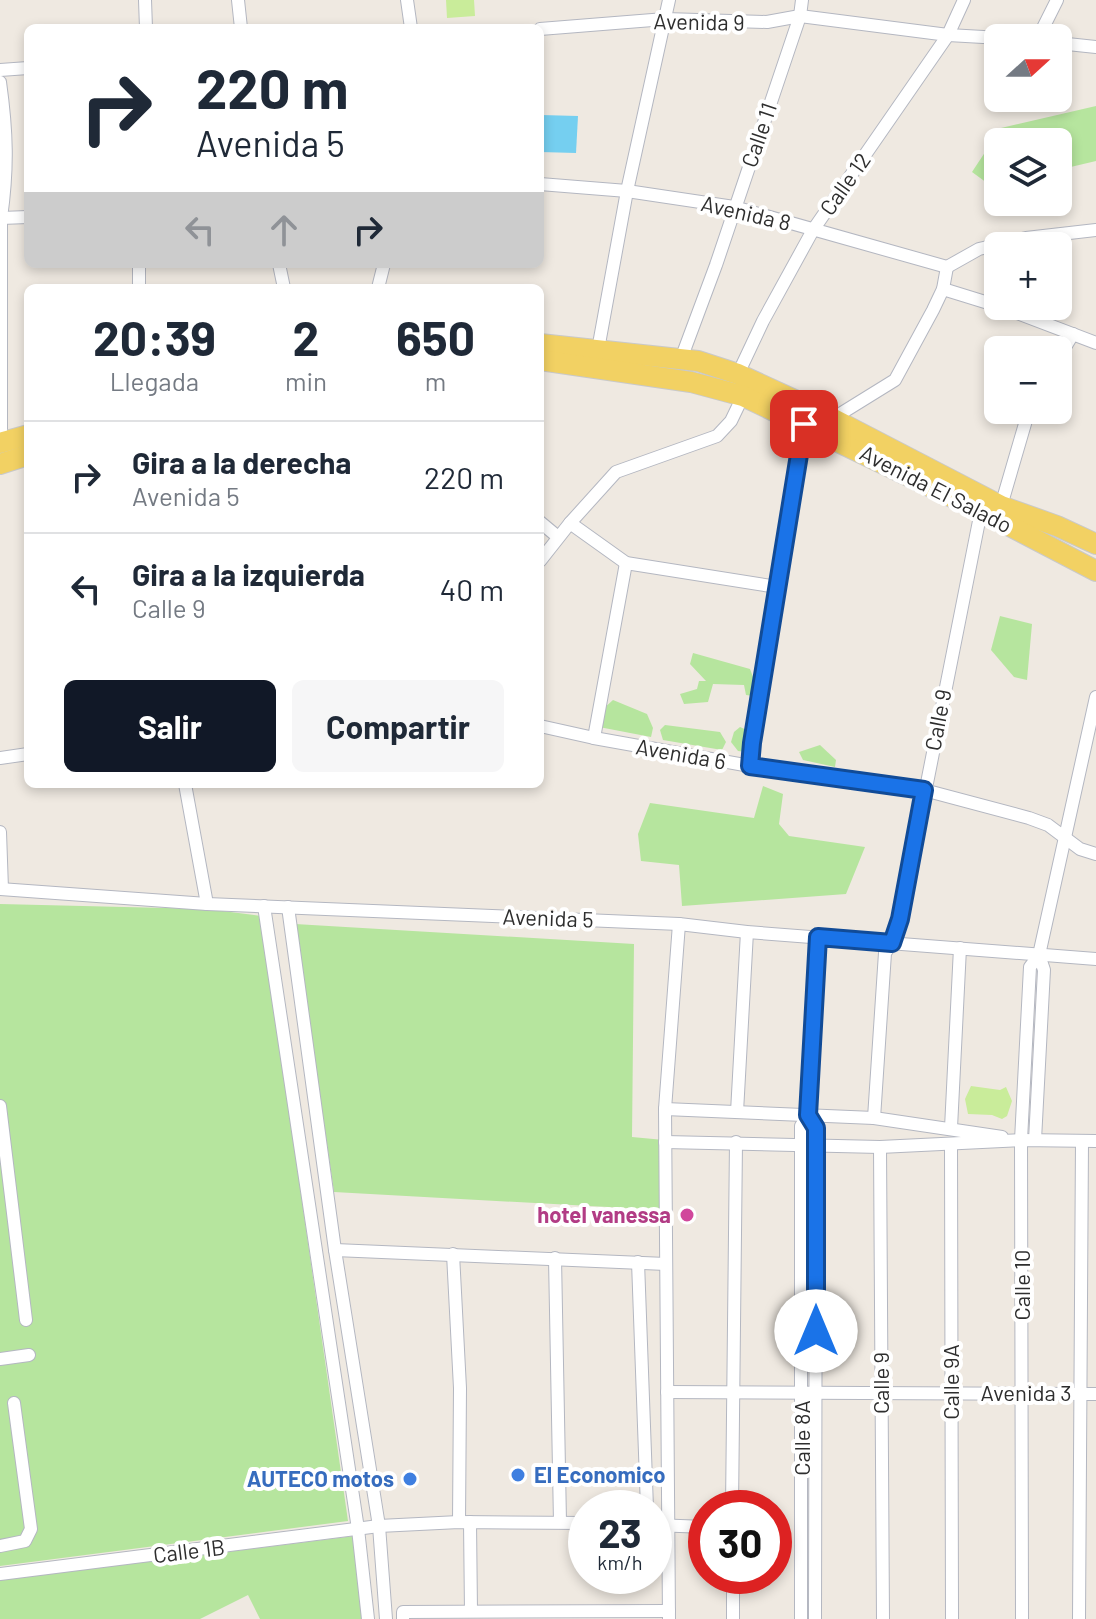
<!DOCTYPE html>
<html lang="es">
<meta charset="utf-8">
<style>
:root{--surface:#fff;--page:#f6f6f7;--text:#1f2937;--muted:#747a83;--line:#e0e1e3;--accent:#111827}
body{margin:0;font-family:Barlow,sans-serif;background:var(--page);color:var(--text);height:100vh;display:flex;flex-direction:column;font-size:30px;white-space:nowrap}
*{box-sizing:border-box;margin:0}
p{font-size:26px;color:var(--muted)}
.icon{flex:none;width:44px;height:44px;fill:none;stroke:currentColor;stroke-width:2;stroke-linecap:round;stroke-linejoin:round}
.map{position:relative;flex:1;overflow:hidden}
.side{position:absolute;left:24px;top:284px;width:520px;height:504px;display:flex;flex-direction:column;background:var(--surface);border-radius:12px;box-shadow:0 4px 12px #0003}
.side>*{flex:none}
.hud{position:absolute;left:24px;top:24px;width:520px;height:244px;border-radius:12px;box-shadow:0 4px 12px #0003;background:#fff;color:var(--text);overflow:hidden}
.needle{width:52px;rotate:69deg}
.controls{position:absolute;left:984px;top:24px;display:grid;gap:16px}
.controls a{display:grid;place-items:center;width:88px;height:88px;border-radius:12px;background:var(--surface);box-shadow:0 4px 12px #0003;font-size:40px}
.speed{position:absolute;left:568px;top:1490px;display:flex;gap:16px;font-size:40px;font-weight:700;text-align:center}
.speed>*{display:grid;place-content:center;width:104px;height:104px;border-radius:50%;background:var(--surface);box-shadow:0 4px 12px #0003;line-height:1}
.speed small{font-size:20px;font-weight:400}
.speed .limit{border:12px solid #d22;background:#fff;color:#111}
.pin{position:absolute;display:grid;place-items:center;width:68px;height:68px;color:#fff;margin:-34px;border-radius:16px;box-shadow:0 4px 12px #0006}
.me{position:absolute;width:88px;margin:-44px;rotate:0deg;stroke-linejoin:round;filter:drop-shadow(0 0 6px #0008)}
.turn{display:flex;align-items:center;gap:28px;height:168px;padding:0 40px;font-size:36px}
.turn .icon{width:104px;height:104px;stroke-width:2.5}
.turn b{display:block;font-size:56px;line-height:68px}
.lanes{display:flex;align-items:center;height:76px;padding:0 40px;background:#0003;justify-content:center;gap:40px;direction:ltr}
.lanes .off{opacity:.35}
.eta{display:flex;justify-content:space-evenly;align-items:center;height:136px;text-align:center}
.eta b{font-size:48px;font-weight:700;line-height:56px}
.action{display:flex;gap:16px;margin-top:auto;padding:16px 40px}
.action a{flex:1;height:92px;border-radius:12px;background:var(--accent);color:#fff;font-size:32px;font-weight:700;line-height:92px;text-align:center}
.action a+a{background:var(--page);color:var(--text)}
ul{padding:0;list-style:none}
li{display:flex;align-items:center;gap:24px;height:112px;padding:0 40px;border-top:2px solid var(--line)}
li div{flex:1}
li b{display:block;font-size:30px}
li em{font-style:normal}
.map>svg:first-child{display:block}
</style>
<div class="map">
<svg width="1096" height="1619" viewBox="0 0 1096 1619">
<rect width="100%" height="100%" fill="#efe9e1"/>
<g fill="#b6e59e">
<path d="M1096 106V161L1058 170V142H998V191L972 172 1001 128Z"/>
<path d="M1006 336 1028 350H998V389L986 390 984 348 995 338Z"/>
<path d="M1000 616 1032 624 1027 680 1014 677 991 650Z"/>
<path d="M693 653 750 669 756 685 753 696 746 695 744 685 713 684 708 702 684 704 680 694 697 689 699 681H706L690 664Z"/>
<path d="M613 700 647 714 653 728 651 737 599 727 602 710Z"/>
<path d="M665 725 720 732 726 742 722 750 663 740 660 730Z"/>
<path d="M740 727 749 731 746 752 738 751 731 742 734 732Z"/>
<path d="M820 745 836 760 835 767 803 760 799 752Z"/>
<path d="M763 786 783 794 779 824 789 836 865 847 846 894 682 906 679 865 641 861 638 834 650 803 754 818Z"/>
<path d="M0 904 207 909 261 916 348 1521 0 1566Z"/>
<path d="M295 924 634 944 632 1137 664 1140 663 1210 334 1192Z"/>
<path d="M354 1536 366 1619H260L248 1595 200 1619H0V1580Z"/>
</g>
<g fill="#c9ec9a">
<path d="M446 0H474L475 16 447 18Z"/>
<path d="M971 1086 1000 1090 1006 1087 1012 1101 1007 1116 1002 1119 992 1115 968 1114 965 1099Z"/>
</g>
<path fill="#75cff0" d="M541 115 578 116 576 153 540 152Z"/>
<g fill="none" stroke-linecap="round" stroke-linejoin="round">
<g stroke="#b4b7c1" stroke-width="14">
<g id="minor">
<path d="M145 0 146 28"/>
<path d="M238 0 241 28"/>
<path d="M407 0 411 28"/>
<path d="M540 29 665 19 767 22 800 16 948 35 1001 38"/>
<path d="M1038 38 1057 0"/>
<path d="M1058 43 1096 47"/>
<path d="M0 70 28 68"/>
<path d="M0 82C7 132 8 168 1 218V443"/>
<path d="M540 184 627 191 734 207 947 267"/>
<path d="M1 218 28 217"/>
<path d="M139 264V288"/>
<path d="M279 264 284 288"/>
<path d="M947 267 979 249 1026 238 1096 230"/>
<path d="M378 288 384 264"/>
<path d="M943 289 998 306"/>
<path d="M999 306 1096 343"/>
<path d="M597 355 627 191 669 0"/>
<path d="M681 359 716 265 800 16 802 0"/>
<path d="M1058 359 1073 334"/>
<path d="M738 374 763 321 813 230 948 35 964 0"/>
<path d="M832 419 895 380 933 310 943 289 947 267"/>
<path d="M1001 506 1029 410"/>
<path d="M540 522 558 537"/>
<path d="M570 523 626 563 777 587"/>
<path d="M540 561 570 523 616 472 717 436 731 421 743 396"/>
<path d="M540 726 594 738 750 766 924 790 1029 818 1048 825 1080 849 1096 854"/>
<path d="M594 738 626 563"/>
<path d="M0 758 28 754"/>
<path d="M750 766 752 743 804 424"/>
<path d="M185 784 207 904"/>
<path d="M0 832 2 889"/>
<path d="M0 889 207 904 679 924 747 932 1096 959"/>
<path d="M264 906 358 1529 368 1619"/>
<path d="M288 907 335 1250 379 1526 386 1619"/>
<path d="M0 1106 26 1320"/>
<path d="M665 1109 874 1118 1002 1137"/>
<path d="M737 1112 747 932"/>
<path d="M808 1115 816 1128 815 1619"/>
<path d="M874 1118 885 953 892 943 900 919 981 511"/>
<path d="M951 1128 960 948"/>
<path d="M1035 1140 1044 970 1039 955"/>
<path d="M665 1142 880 1147 1021 1140 1096 1141"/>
<path d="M951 1145 952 1619"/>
<path d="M880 1147 883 1619"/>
<path d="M335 1250 666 1264"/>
<path d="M453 1254 460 1388 459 1522"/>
<path d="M555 1258 560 1522"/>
<path d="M638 1262 647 1508"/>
<path d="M0 1359 29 1355"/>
<path d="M667 1392 1096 1394"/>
<path d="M732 1508 736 1142"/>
<path d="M470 1522 471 1611"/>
<path d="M654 1525 706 1527"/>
<path d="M0 1546 25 1541 31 1529 14 1403"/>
<path d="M0 1574 379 1526 459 1522 586 1523"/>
<path d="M733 1576V1619"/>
<path d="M403 1619V1612L669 1611"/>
<path d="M669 1619 665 1109 679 924"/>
<path d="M801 1619V1126L808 1115 818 937"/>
<path d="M1022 1619 1021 1140 1030 967 1039 955 1096 697"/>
<path d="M1079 1619 1082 1141"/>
</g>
</g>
<g stroke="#c9c9c9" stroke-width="22">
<g id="primary">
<path d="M540 344 698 361 738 374 810 407 1001 506 1057 526 1096 544"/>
<path d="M540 360 691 382 743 396 981 511 1096 571"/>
<path d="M0 443 28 435"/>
<path d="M0 464 28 455"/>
</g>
</g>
<use href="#minor" stroke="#fff" stroke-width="12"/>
<use href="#primary" stroke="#f2d163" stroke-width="20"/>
</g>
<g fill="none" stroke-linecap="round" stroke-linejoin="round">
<g stroke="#114b97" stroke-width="20">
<path id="route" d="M804 424 752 743 750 766 924 790 900 919 892 943 818 937 808 1115 816 1128V1331"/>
</g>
<use href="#route" stroke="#1a73e8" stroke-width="14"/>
</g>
<circle fill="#d1479c" stroke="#fff" stroke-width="3" cx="687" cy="1215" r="8"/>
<g fill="#3f7fe0" stroke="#fff" stroke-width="3">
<circle cx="518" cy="1475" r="8"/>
<circle cx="410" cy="1479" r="8"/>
</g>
<g text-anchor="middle" stroke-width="8" stroke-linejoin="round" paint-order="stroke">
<g font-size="22" fill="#2e2e2e" stroke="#fff">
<text transform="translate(699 22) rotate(1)" y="8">Avenida 9</text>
<text transform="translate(759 135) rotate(-71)" y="8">Calle 11</text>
<text transform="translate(845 184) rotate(-55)" y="8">Calle 12</text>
<text transform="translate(746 213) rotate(13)" y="8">Avenida 8</text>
<text transform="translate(936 489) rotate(27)" y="8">Avenida El Salado</text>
<text transform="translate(938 720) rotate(-79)" y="8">Calle 9</text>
<text transform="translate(681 754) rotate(10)" y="8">Avenida 6</text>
<text transform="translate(548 918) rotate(2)" y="8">Avenida 5</text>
<text transform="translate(1022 1285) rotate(-90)" y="8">Calle 10</text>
<text transform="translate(951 1382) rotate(-90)" y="8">Calle 9A</text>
<text transform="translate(881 1383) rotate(-90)" y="8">Calle 9</text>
<text x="1026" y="1401">Avenida 3</text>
<text transform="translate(802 1438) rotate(-90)" y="8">Calle 8A</text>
<text transform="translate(189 1551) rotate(-7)" y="8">Calle 1B</text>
</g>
<g font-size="22" font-weight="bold" fill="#b23c85" stroke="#fff" text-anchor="end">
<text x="671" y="1223">hotel vanessa</text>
</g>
<g font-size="22" font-weight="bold" fill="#366cbe" stroke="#fff" text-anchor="start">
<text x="534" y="1483">El Economico</text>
<text x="394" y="1487" text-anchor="end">AUTECO motos</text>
</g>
</g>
</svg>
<div class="controls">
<a><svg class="needle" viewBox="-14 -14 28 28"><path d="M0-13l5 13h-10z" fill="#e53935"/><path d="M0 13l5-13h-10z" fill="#747a83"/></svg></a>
<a><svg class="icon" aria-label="layers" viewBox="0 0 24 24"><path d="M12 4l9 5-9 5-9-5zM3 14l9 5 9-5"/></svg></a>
<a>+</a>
<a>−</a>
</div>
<div class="speed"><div>23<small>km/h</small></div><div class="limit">30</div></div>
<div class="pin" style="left:804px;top:424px;background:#d93025"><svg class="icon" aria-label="arrive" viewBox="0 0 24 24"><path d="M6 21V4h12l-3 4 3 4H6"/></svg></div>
<svg class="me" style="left:816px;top:1331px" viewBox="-20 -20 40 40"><circle r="19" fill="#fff"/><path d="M0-13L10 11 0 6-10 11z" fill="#1a73e8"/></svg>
<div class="hud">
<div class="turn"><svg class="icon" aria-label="right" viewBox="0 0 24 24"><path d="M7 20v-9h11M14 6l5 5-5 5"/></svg><div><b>220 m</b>Avenida 5</div></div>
<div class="lanes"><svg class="icon off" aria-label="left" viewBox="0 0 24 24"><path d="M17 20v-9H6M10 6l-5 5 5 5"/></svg><svg class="icon off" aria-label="ahead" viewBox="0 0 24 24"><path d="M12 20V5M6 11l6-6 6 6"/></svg><svg class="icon" aria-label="right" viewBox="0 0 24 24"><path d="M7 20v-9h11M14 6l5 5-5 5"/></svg></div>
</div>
<section class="side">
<div class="eta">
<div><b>20:39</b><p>Llegada</p></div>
<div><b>2</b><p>min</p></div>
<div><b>650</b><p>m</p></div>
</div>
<ul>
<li><svg class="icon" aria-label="right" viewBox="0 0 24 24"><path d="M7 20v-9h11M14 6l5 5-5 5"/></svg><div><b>Gira a la derecha</b><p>Avenida 5</p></div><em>220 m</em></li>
<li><svg class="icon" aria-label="left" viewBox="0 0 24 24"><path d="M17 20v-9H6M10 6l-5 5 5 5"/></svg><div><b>Gira a la izquierda</b><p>Calle 9</p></div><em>40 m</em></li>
</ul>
<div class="action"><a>Salir</a><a>Compartir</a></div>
</section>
</div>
